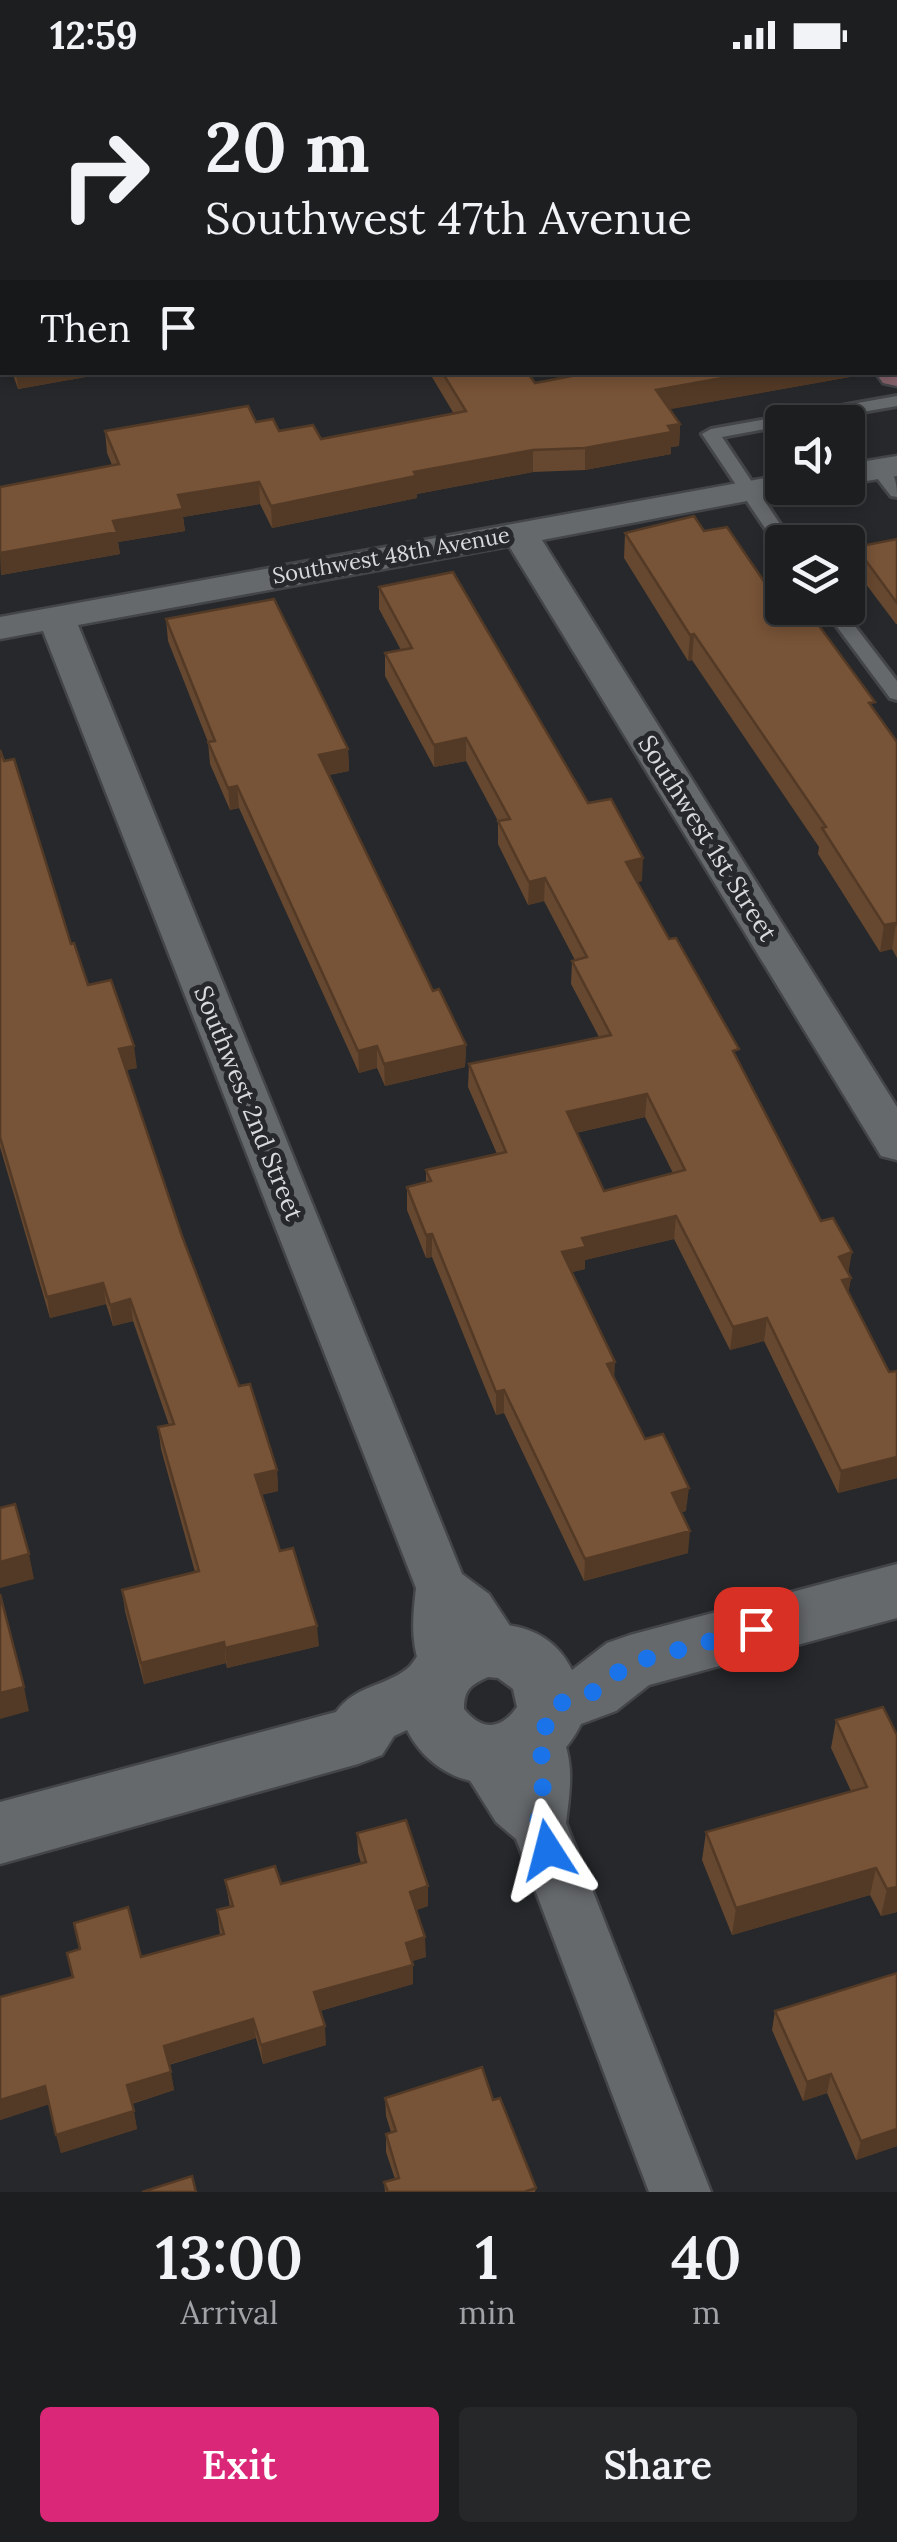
<!DOCTYPE html>
<style>
:root{--surface:#1c1e20;--page:#252729;--text:#f1f3f6;--muted:#a0a2a5;--line:#3a3c3e;--accent:#db2777}
body{margin:0;font-family:Lora,serif;background:var(--page);color:var(--text);height:100vh;display:flex;flex-direction:column;font-size:38px;white-space:nowrap}
*{box-sizing:border-box;margin:0}
p{font-size:32px;color:var(--muted)}
.icon{flex:none;width:55px;height:55px;fill:none;stroke:currentColor;stroke-width:2;stroke-linecap:round;stroke-linejoin:round}
.map{position:relative;height:2122px;overflow:hidden}
.details{display:flex;flex-direction:column;background:var(--surface);flex:1}
.details>*{flex:none}
.hud{position:absolute;left:0px;top:0px;width:898px;height:305px;box-shadow:0 5px 15px #0003,0 0 0 2px var(--line);background:#1c1e20;color:var(--text);overflow:hidden}
.tools{position:absolute;left:765px;top:335px;display:grid;gap:20px}
.tools a{display:grid;place-items:center;width:100px;height:100px;border-radius:10px;background:var(--surface);box-shadow:0 5px 15px #0003,0 0 0 2px var(--line);font-size:50px}
.pin{position:absolute;display:grid;place-items:center;width:85px;height:85px;color:#fff;margin:-42px;border-radius:20px;box-shadow:0 5px 15px #0006}
.me{position:absolute;width:110px;margin:-55px;rotate:351deg;stroke-linejoin:round;filter:drop-shadow(0 0 8px #0008)}
.turn{display:flex;align-items:center;gap:35px;height:210px;padding:0 40px;font-size:45px}
.turn .icon{width:130px;height:130px;stroke-width:2.5}
.turn b{display:block;font-size:70px;line-height:85px}
.then{display:flex;align-items:center;height:95px;padding:0 40px;background:#0003;gap:20px;font-size:38px}
.eta{display:flex;justify-content:space-evenly;align-items:center;height:170px;text-align:center}
.eta b{font-size:60px;font-weight:600;line-height:70px}
.primary-button{display:flex;gap:20px;margin-top:auto;padding:20px 40px}
.primary-button a{flex:1;height:115px;border-radius:10px;background:var(--accent);color:#fff;font-size:40px;font-weight:600;line-height:115px;text-align:center}
.primary-button a+a{background:var(--page);color:var(--text)}
.status{display:flex;justify-content:space-between;align-items:center;height:70px;padding:0 50px;background:var(--surface);direction:ltr}
.status svg{height:28px;fill:currentColor}
.map>svg:first-child{display:block}
</style>
<div class="status"><b>12:59</b><svg viewBox="0 0 49 12"><path d="M0 12V9h3v3zM5 12V6h3v6zM10 12V3h3v9zM15 12V0h3v12zM26 1h20v11H26zM47 4h2v5h-2z"/></svg></div>
<div class="map">
<svg width="897" height="2122" viewBox="0 0 897 2122">
<rect width="100%" height="100%" fill="#26282b"/>
<g fill="none" stroke-linecap="round" stroke-linejoin="round">
<g stroke="#434548" stroke-width="6">
<g id="service">
<path d="M897 326V336L804 352H782V356L722 367 792 472H782V477L777 476 702 364 711 359Z"/>
<path d="M879 394C895 398 897 413 897 427L891 426 870 399Z"/>
<path d="M823 538H841L897 611V630L890 628Z"/>
</g>
</g>
<g stroke="#434548" stroke-width="5">
<g id="minor">
<path d="M2 205V225L0 226V206Z"/>
<path d="M897 386V406L848 414V394Z"/>
<path d="M782 405V418H798L794 422 542 470 897 1037V1090L881 1086 509 476 78 555 462 1504 489 1524 525 1579 517 1595C492 1604 481 1598 467 1577L472 1595 464 1611 445 1618 426 1611C410 1578 412 1553 416 1518L43 561 0 569V547Z"/>
<path d="M537 1644 556 1651C575 1690 571 1712 566 1753L711 2122H649L516 1769 496 1752 454 1685 462 1668C488 1658 499 1666 515 1688L510 1668 518 1651Z"/>
</g>
</g>
<g stroke="#434548" stroke-width="5">
<path id="tertiary" d="M897 1494V1548L649 1615 616 1641 581 1654C545 1728 446 1735 407 1660L394 1666 382 1685 358 1694 0 1794V1732L336 1642C355 1615 385 1617 408 1598 416 1591 419 1579 428 1574 475 1545 545 1544 572 1600L607 1573 630 1565ZM488 1607 498 1608 513 1619 517 1637C501 1660 482 1661 464 1639 464 1619 471 1615 488 1607Z"/>
</g>
<g stroke="#434548" stroke-width="5">
<g id="secondary">
<path d="M623 0H658L659 2H624Z"/>
<path d="M673 0H708L709 2H674Z"/>
<path d="M895 223 897 224V249L895 248Z"/>
<path d="M895 290H897V316L883 313 875 302H895Z"/>
</g>
</g>
<use href="#service" fill="#66696c" fill-rule="evenodd"/>
<use href="#minor" fill="#66696c" fill-rule="evenodd"/>
<use href="#tertiary" fill="#66696c" fill-rule="evenodd"/>
<use href="#secondary" fill="#86626b" fill-rule="evenodd"/>
</g>
<g fill="#66472f" fill-rule="evenodd">
<path d="M12 302H114L18 319Z"/>
<path d="M429 302H527L535 313 850 307 669 339 680 354 679 376 671 377V384L585 400 533 402 417 424V428L272 458 260 434 183 447 185 461 118 472 120 484 1 505 0 417 112 395 107 383 105 361 256 352 279 361 321 369 454 344Z"/>
<path d="M704 461 767 516 874 639 897 672V888L892 879 880 882 818 784 819 777 692 590 688 591 624 488 625 463Z"/>
<path d="M897 469V554H896L853 497 856 477Z"/>
<path d="M379 517 588 733 642 811 637 812 738 989 851 1208 848 1222 889 1302 897 1301V1408L838 1423 764 1271 730 1280 674 1169 585 1190V1199L572 1202 614 1308 645 1369 686 1441 681 1442 688 1483 584 1511 504 1343 496 1345 432 1187 426 1188 407 1140V1117L426 1112V1100L497 1084 468 1017 469 994 599 967 571 914 572 891 575 890 544 831 528 835 498 774V751L466 691 434 697 385 606V583L401 580 379 539ZM645 1047 673 1103 604 1121 576 1063Z"/>
<path d="M166 549 348 679 349 701 329 705 433 921 466 975 465 997 385 1016 377 998 359 1003 239 738 230 740 210 694 208 672 168 571Z"/>
<path d="M0 680 71 874 88 915 137 998 126 1000 182 1166 239 1316 277 1400 278 1421 261 1425 280 1481 319 1576 227 1598 226 1593 144 1614 125 1541 122 1520 195 1502 161 1379 158 1357 169 1355 133 1251 113 1256 106 1234 50 1248 0 1077Z"/>
<path d="M836 1650 897 1665V1842L881 1846 870 1825 732 1865 702 1790 706 1762 851 1721 831 1678Z"/>
<path d="M357 1763 428 1836 416 1840 426 1887 411 1891 413 1914 320 1941 326 1975 263 1994 256 1968 169 1995 174 2020 132 2034 137 2059 61 2083 49 2034 0 2050V1927L72 1907 67 1883 141 1887 220 1865 217 1840 230 1837 225 1810 281 1814 361 1793 358 1783Z"/>
<path d="M897 1903V2076L856 2090 827 2023 803 2031 772 1960 775 1941Z"/>
<path d="M385 2028 493 2030 536 2118 535 2122H385L384 2112 395 2109 386 2082V2064L391 2062 386 2046Z"/>
</g>
<g fill="#533a26">
<path d="M2 22V43H0V23Z"/>
<path d="M896 132H897V155H895Z"/>
<rect x="0" y="157" width="2" height="21"/>
<path d="M2 280V302L0 303V281Z"/>
<path d="M16 302H114L18 319Z"/>
<path d="M756 302H850V307L655 342 656 320Z"/>
<path d="M680 354 679 376 671 377V384L585 400V378Z"/>
<path d="M533 380V402L417 424V428L272 458 271 436 414 402Z"/>
<path d="M259 412 260 434 183 447 185 461 118 472 120 484 1 505 0 483 113 451 178 425Z"/>
<path d="M694 564 692 590 688 591 690 565Z"/>
<path d="M466 668V691L434 697V675Z"/>
<path d="M348 679 349 701 320 706 319 685Z"/>
<path d="M237 716 239 738 230 740 228 718Z"/>
<path d="M643 788 642 811 624 815 626 792Z"/>
<path d="M545 808 544 831 528 835 529 812Z"/>
<path d="M896 853 892 879 880 882 884 855Z"/>
<path d="M466 975 465 997 385 1016 384 994Z"/>
<path d="M134 976 137 998 121 1001 119 979Z"/>
<path d="M377 976V998L359 1003 358 981Z"/>
<path d="M647 1024 645 1047 566 1065 567 1042Z"/>
<path d="M676 1146 674 1169 585 1190V1199L561 1205 562 1182 582 1168Z"/>
<path d="M432 1164V1187L426 1188V1165Z"/>
<path d="M852 1182 848 1205 839 1187Z"/>
<path d="M851 1208 847 1231 842 1210Z"/>
<path d="M103 1213 106 1234 50 1248 47 1227Z"/>
<path d="M130 1229 133 1251 113 1256 110 1235Z"/>
<path d="M767 1248 764 1271 730 1280 733 1257Z"/>
<path d="M615 1292 614 1315 607 1294Z"/>
<path d="M504 1320V1343L496 1345V1322Z"/>
<path d="M897 1387V1408L838 1423 841 1401Z"/>
<path d="M277 1400 278 1421 256 1426 255 1405Z"/>
<path d="M689 1418 686 1441 670 1445 672 1423Z"/>
<path d="M690 1461 688 1483 584 1511 585 1489Z"/>
<path d="M29 1484 34 1509 0 1518V1492Z"/>
<path d="M317 1556 319 1576 227 1598 225 1578Z"/>
<path d="M224 1572 226 1593 144 1614 141 1593Z"/>
<path d="M24 1617 29 1641 0 1649V1623Z"/>
<path d="M876 1798 870 1825 732 1865 736 1838Z"/>
<path d="M428 1816V1836L411 1842 410 1822Z"/>
<path d="M897 1817V1842L881 1846 887 1819Z"/>
<path d="M425 1867 426 1887 407 1893 406 1873Z"/>
<path d="M413 1895V1914L316 1942 314 1922Z"/>
<path d="M253 1949 256 1968 167 1995 164 1976Z"/>
<path d="M325 1956 326 1975 263 1994 261 1975Z"/>
<path d="M171 2002 174 2020 130 2034 127 2015Z"/>
<path d="M831 2004 827 2023 803 2031 807 2012Z"/>
<path d="M45 2016 50 2034 0 2050V2030Z"/>
<path d="M134 2041 137 2059 61 2083 56 2065Z"/>
<path d="M897 2059V2076L856 2090 861 2071Z"/>
</g>
<g fill="#775337" stroke="#533a26" stroke-width="2.5" fill-rule="evenodd">
<path d="M0 0H154L156 2H2V22L0 23Z"/>
<path d="M335 0H599L601 2H336Z"/>
<path d="M827 0H897V132L895 131V2H810Z"/>
<path d="M2 118V157H0V119Z"/>
<path d="M2 239V280L0 281V240Z"/>
<path d="M442 302H527L535 313 592 302H756L656 320 680 354 668 356 672 362 585 378 533 380 414 402 416 406 271 436 259 412 178 425 183 439 113 451 117 462 0 483V417L119 394 105 361 248 336 256 352 273 349 279 361 313 355 321 369 466 341Z"/>
<path d="M694 446 704 461 727 457 767 516 782 513V538H806L875 632 869 633 897 672V855L896 853 884 855 822 758 826 757 694 564 690 565 625 463Z"/>
<path d="M897 469V533L856 477Z"/>
<path d="M453 502 588 733 611 729 643 788 626 792 669 869 676 868 739 979 733 981 821 1151 833 1148 852 1182 839 1187 851 1208 842 1210 889 1302 897 1301V1387L841 1401 767 1248 733 1257 676 1146 582 1168 586 1177 562 1182 615 1292 607 1294 645 1369 663 1364 689 1418 672 1423 690 1461 585 1489 504 1320 496 1322 432 1164 426 1165 407 1117 431 1111 426 1100 506 1082 469 994 611 965 572 891 587 887 545 808 529 812 498 751 510 749 466 668 434 675 385 583 412 578 379 517ZM647 1024 685 1100 604 1121 567 1042Z"/>
<path d="M274 529 348 679 319 685 433 921 439 919 466 975 384 994 377 976 358 981 237 716 228 718 208 672 215 671 166 549Z"/>
<path d="M0 680 4 691 14 689 71 874 74 873 88 915 111 910 134 976 119 979 182 1166 239 1316 250 1314 277 1400 255 1405 280 1481 293 1478 317 1556 225 1578 224 1572 141 1593 122 1520 199 1501 158 1357 174 1354 130 1229 110 1235 103 1213 47 1227 0 1067Z"/>
<path d="M15 1434 29 1484 0 1492V1438Z"/>
<path d="M0 1524 24 1617 0 1623Z"/>
<path d="M883 1637 897 1665V1817L887 1819 876 1798 736 1838 706 1762 867 1717 836 1650Z"/>
<path d="M406 1750 428 1816 410 1822 425 1867 406 1873 413 1895 314 1922 325 1956 261 1975 253 1949 164 1976 171 2002 127 2015 134 2041 56 2065 45 2016 0 2030V1927L73 1907 67 1883 80 1879 74 1853 128 1837 141 1887 224 1864 217 1840 233 1836 225 1810 275 1796 281 1814 366 1792 357 1763Z"/>
<path d="M897 1903V2059L861 2071 831 2004 807 2012 775 1941Z"/>
<path d="M482 1997 493 2030 500 2028 536 2118 524 2122H388L384 2112 399 2108 386 2064 396 2061 385 2028Z"/>
<path d="M192 2106 196 2122H142Z"/>
</g>
<g fill="none" stroke-linecap="round" stroke-linejoin="round">
<path stroke="#1a73e8" stroke-width="18" stroke-dasharray="0 32.4" d="M548 1780 538 1753 545 1699 537 1668 548 1653 552 1636 593 1622 630 1593 756 1559"/>
</g>
<g text-anchor="middle" stroke-width="10" stroke-linejoin="round" paint-order="stroke">
<g font-size="22" fill="#d7d9db" stroke="#26282b">
<text transform="translate(391 485) rotate(-10)" y="8">Southwest 48th Avenue</text>
</g>
<g font-size="25" fill="#d7d9db" stroke="#26282b">
<text transform="translate(708 768) rotate(58)" y="9">Southwest 1st Street</text>
<text transform="translate(249 1033) rotate(68)" y="9">Southwest 2nd Street</text>
</g>
</g>
</svg>
<div class="tools">
<a><svg class="icon" aria-label="sound" viewBox="0 0 24 24"><path d="M4 9h4l5-4v14l-5-4H4zM17 9q2 3 0 6"/></svg></a>
<a><svg class="icon" aria-label="layers" viewBox="0 0 24 24"><path d="M12 4l9 5-9 5-9-5zM3 14l9 5 9-5"/></svg></a>
</div>
<div class="pin" style="left:756px;top:1559px;background:#d93025"><svg class="icon" aria-label="arrive" viewBox="0 0 24 24"><path d="M6 21V4h12l-3 4 3 4H6"/></svg></div>
<svg class="me" style="left:548px;top:1780px" viewBox="-20 -20 40 40"><path d="M0-17L14 15 0 8-14 15z" fill="#1a73e8" stroke="#fff" stroke-width="4"/></svg>
<div class="hud">
<div class="turn"><svg class="icon" aria-label="right" viewBox="0 0 24 24"><path d="M7 20v-9h11M14 6l5 5-5 5"/></svg><div><b>20 m</b>Southwest 47th Avenue</div></div>
<div class="then">Then<svg class="icon" aria-label="arrive" viewBox="0 0 24 24"><path d="M6 21V4h12l-3 4 3 4H6"/></svg></div>
</div>
</div>
<section class="details">
<div class="eta">
<div><b>13:00</b><p>Arrival</p></div>
<div><b>1</b><p>min</p></div>
<div><b>40</b><p>m</p></div>
</div>
<div class="primary-button"><a>Exit</a><a>Share</a></div>
</section>
